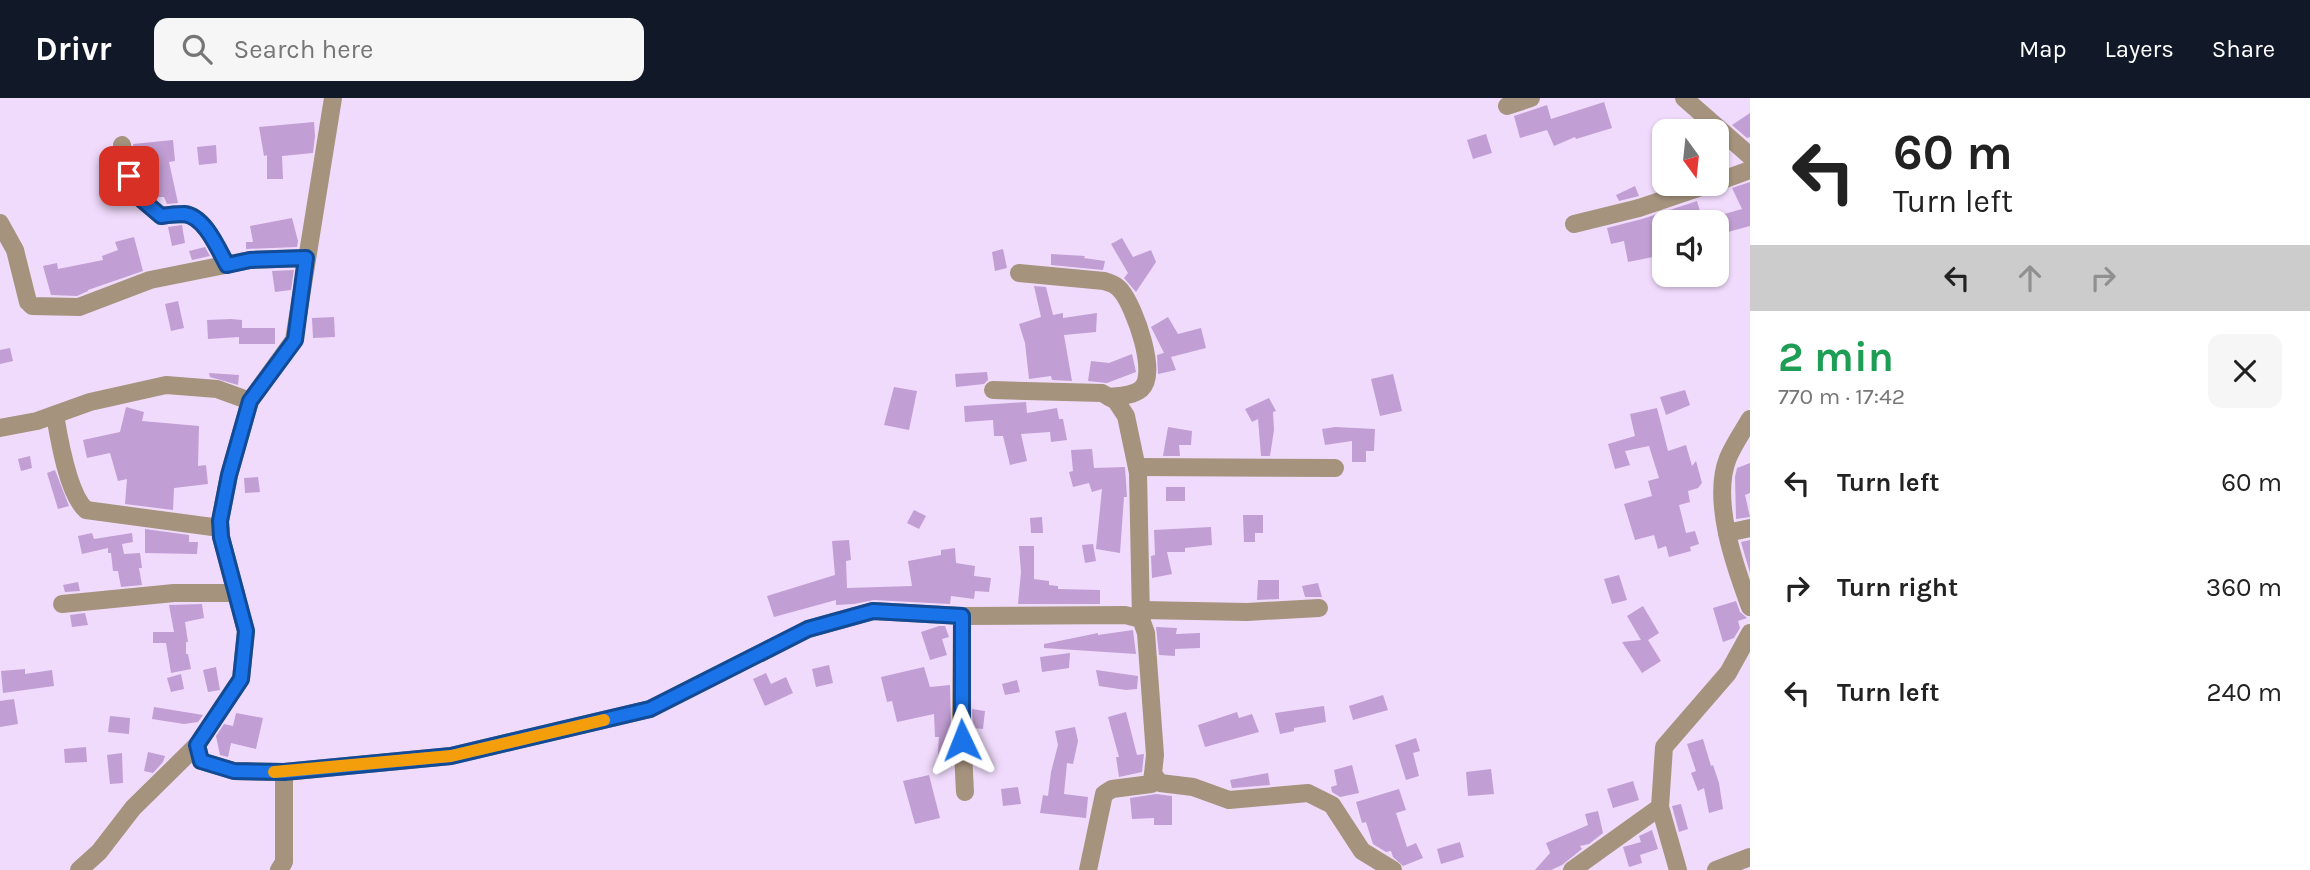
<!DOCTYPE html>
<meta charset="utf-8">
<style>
:root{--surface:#fff;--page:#f6f6f6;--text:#222;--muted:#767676;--accent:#111827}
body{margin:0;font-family:Karla,sans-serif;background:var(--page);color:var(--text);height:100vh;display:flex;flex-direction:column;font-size:26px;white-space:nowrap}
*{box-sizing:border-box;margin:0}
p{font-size:23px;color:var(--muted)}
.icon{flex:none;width:38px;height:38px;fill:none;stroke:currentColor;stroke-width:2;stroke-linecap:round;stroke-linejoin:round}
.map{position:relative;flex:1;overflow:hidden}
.panel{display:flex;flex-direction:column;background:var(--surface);width:560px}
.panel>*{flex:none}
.banner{background:#fff;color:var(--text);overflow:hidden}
.needle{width:46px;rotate:165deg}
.fabs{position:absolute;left:1652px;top:21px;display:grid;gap:14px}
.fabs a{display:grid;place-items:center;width:77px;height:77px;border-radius:14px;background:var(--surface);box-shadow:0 2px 5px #0004;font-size:35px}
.pin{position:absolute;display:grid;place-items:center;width:60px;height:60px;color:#fff;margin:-30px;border-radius:14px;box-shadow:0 4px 10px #0006}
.me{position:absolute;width:77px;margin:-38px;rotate:358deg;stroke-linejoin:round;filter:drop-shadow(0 0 5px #0008)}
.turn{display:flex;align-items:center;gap:24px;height:147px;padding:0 28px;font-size:32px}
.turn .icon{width:91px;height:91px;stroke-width:2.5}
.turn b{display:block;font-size:49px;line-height:60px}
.lanes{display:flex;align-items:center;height:66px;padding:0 28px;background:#0003;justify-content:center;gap:35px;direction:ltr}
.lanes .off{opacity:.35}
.round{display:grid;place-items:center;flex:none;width:74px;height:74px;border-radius:14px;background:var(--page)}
.headline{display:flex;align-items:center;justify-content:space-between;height:119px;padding:0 28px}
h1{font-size:42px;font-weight:700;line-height:52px;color:#1e9e55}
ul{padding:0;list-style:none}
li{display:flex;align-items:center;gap:21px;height:105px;padding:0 28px}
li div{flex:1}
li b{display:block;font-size:26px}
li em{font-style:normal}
header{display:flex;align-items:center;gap:42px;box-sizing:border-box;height:98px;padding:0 35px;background:var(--accent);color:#fff}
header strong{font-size:33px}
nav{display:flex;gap:38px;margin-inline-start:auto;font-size:24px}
.search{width:490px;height:63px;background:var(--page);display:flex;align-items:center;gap:18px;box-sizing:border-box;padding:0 24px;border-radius:14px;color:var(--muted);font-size:26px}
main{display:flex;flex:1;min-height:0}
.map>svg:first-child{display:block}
</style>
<header>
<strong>Drivr</strong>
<div class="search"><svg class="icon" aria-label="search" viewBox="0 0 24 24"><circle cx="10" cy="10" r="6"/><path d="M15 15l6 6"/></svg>Search here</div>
<nav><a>Map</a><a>Layers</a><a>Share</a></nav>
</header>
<main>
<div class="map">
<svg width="1750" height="772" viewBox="0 0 1750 772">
<rect width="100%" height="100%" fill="#f1dbfd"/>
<g fill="#c19ed3">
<path d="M1604 4 1612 30 1576 41 1575 39 1554 48 1547 32 1520 40 1514 18 1547 7 1551 21Z"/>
<path d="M1750 15V39L1747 40 1732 27Z"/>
<path d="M314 24 315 38 313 55 282 58 283 81H267V57L264 58 259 29Z"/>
<path d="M1486 36 1492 55 1473 61 1467 42Z"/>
<path d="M173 42 175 63 169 64 178 105 167 106 164 99H156L153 84 157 83 155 57 136 59 133 46Z"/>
<path d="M216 47 217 65 199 67 197 49Z"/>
<path d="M1750 84V128L1717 137V118L1742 111 1732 90Z"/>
<path d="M1635 88 1639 98 1619 103 1616 97Z"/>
<path d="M1697 103 1703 124H1664V135L1654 138 1658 158 1628 164 1624 143 1611 146 1607 130 1642 121Z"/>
<path d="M292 120 298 143 297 149 246 151V144H253L250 128Z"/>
<path d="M182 127 185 145 172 148 168 129Z"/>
<path d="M134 139 143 173 88 192V193L77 198 51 197 43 168 57 165 58 171 103 162 102 158 118 152 115 144Z"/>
<path d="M1122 140 1133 159 1151 152 1156 164 1136 194 1124 180 1128 175 1111 146Z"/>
<path d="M205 149 210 158 192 162 189 153Z"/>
<path d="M1003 151 1007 170 995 173 992 154Z"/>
<path d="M1051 156 1085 158 1084 160 1105 163 1103 172 1051 167Z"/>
<path d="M294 172 291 192 275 194 272 173Z"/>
<path d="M1034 188 1046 189 1053 217 1063 215V220L1097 215 1096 234 1064 237 1072 283 1052 282 1051 278 1029 281 1025 245 1019 226 1041 219Z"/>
<path d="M178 203 184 230 171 233 165 206Z"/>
<path d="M334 219 335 239 313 240 312 220Z"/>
<path d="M1168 219 1178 236 1201 230 1206 250 1171 259 1176 272 1158 276 1157 257 1164 255 1151 229Z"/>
<path d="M231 221 242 222V230H275V246H239V239L208 241 207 222Z"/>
<path d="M10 250 13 263 0 266V252Z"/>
<path d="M1132 256 1136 274 1107 285 1088 283 1091 263 1109 265Z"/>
<path d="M987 274 988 282 984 286 956 289 955 276Z"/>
<path d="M209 275 239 277 238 287 210 279Z"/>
<path d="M1393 276 1402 313 1380 318 1371 281Z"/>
<path d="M894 289 917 293 909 332 884 327Z"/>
<path d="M1685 292 1690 307 1666 317 1660 299Z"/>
<path d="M1269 300 1276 313 1273 314 1274 332 1270 358H1261L1258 321 1252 324 1245 311Z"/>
<path d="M1026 304 1027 315 1057 310 1059 321H1063L1067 342 1051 344 1050 334 1021 336 1027 363 1010 367 1003 338H994L993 322 965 324 964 308Z"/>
<path d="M126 309 144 314 142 323 199 328 198 368 206 367 208 386 174 390 173 412 125 406 127 381 118 383 110 355 87 360 83 342 120 334Z"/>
<path d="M1657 310 1668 353 1686 347 1692 368 1696 363 1702 385 1698 390 1688 393 1690 404 1679 407 1686 435 1695 433 1699 446 1690 449 1691 453 1669 459 1666 448 1658 451 1654 437 1635 442 1624 406 1652 398 1648 383 1659 380 1649 348 1625 353 1630 367 1615 371 1608 346 1635 338 1630 316Z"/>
<path d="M1168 329 1192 333 1191 347H1179L1180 358H1163Z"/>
<path d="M1335 329 1375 331 1374 353H1366V364H1352V343L1325 347 1322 331Z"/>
<path d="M1092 351 1094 370 1125 369 1127 399H1124L1120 455 1096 451 1102 391 1092 394 1089 385 1073 389 1069 374 1073 373 1071 352Z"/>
<path d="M30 358 32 370 21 373 18 361Z"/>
<path d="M1750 365V395L1745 397 1750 419 1736 421 1735 379 1737 370Z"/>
<path d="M55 372 69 408 58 411 47 375Z"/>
<path d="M258 379 260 394 245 395 244 380Z"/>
<rect x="1166" y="389" width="19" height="14"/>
<path d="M914 412 926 418 919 431 907 425Z"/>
<path d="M1243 417H1263V435H1255V444H1244Z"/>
<path d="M1042 419 1043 435H1031L1030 420Z"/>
<path d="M1211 429 1212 447 1185 450V454H1167L1172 476 1152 480 1151 458 1155 457 1154 432Z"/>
<path d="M145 431 189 437V444H198L197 456 145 455Z"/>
<path d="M92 435 94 441 132 435 133 444 122 446 124 456 140 455 142 470H139L142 487 121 489 118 473H113L111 455H108V450L82 456 78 438Z"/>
<path d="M849 442 851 462 846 463 847 490 912 488 908 463 941 457V452L955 450 956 465 975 468 974 478 991 480 989 494 975 493 974 501 951 498 950 506 874 502 854 506 836 507V502L774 519 767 498 835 477 832 443Z"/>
<path d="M1750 442V475L1741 444Z"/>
<path d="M1093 446 1096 463 1085 465 1082 447Z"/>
<path d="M1019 448H1034V481L1049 483V487L1058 488V491L1100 492V506H1018L1021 474Z"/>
<path d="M1619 477 1627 502 1612 506 1604 481Z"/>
<path d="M1258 482H1279V501L1257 502Z"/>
<path d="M78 484 80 493 65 494 63 487Z"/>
<path d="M1318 485 1322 499H1305L1302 488Z"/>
<path d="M1736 503 1740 514 1747 520 1738 523 1740 530 1734 540 1723 544 1713 510Z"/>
<path d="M202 506 204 520 185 524 188 544H186V556H188L191 571 171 575 166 545H153V534H174L169 507Z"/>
<path d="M1643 508 1659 535 1648 542 1661 563 1642 575 1622 544 1641 542 1627 518Z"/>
<path d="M85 515 88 527 72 529 70 517Z"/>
<path d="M939 528H945L949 539 942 541 947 557 930 562 921 534Z"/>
<path d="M1156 529 1177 530 1176 536 1200 535V550L1175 551V558L1159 557Z"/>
<path d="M1133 532 1136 556 1044 550V546L1098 535V537Z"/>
<path d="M1070 555 1069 570 1042 574 1040 559Z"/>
<path d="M829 567 833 585 816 589 812 571Z"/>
<path d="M216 569 220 592 208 594 203 572Z"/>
<path d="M924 569 930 589 950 587 952 669 937 668 939 639H935L934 616 897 624 892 603 887 604 881 579Z"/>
<path d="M25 571V576L52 572 54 588 3 595 1 573Z"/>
<path d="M1096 572 1138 578 1137 591 1126 592 1099 588Z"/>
<path d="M766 575 771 586 786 579 793 595 765 608 753 581Z"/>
<path d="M181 576 184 591 171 594 167 580Z"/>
<path d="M1017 582 1020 594 1005 597 1002 586Z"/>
<path d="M1383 597 1388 612 1353 622 1349 608Z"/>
<path d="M14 601 18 626 0 629V603Z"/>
<path d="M1324 608 1326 624 1294 630V633L1280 636 1275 615Z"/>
<path d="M154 609 203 617 198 624 184 626 152 621Z"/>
<path d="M972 611 985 613 983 631 973 630Z"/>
<path d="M1126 614 1137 657 1144 656 1142 674 1119 679 1116 659H1119L1108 619Z"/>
<path d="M1237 614 1239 620 1252 616 1259 634 1205 649 1198 627Z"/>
<path d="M236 615 263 620 256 651 231 645 228 659 220 657 216 638 224 626 233 628Z"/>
<path d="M110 618 130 620 129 636 108 634Z"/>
<path d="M1075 629 1078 643 1073 666 1067 665 1064 696 1088 699 1086 720 1040 715 1043 697 1048 698 1051 674 1058 647 1055 633Z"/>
<path d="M1416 640 1420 653 1413 655 1419 678 1406 682 1395 647Z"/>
<path d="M1703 641 1711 668 1713 667 1719 685 1723 711 1709 715 1704 690 1698 693 1691 675 1696 673 1687 646Z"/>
<path d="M86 649 87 664 65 665 64 651Z"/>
<path d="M148 654 165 658 163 664 153 675 144 673Z"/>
<path d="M122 655 123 685 110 686 107 657Z"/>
<path d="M1352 667 1359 695 1340 699 1332 694 1331 689 1337 687 1334 672Z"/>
<path d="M1491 671 1494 696 1468 698 1466 674Z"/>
<path d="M1268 675 1270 687 1232 690 1230 682Z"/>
<path d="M929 677 940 720 915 726 903 683Z"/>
<path d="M1633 683 1639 702 1613 710 1607 691Z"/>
<path d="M1018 689 1021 706 1003 708 1001 691Z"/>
<path d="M1399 691 1406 712 1396 715 1407 749 1416 745 1423 760 1403 768 1393 759 1391 753 1386 754 1373 746 1366 724 1362 725 1356 704Z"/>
<path d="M1156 696 1172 698V727H1154V720L1132 721 1130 700Z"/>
<path d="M1681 706 1688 731 1679 734 1672 708Z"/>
<path d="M1598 713 1603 735 1589 746 1580 748 1582 751 1562 767 1551 772H1535L1550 755 1546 745 1588 727 1585 716Z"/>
<path d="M1652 732 1658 751 1640 757 1642 765 1629 769 1623 749 1641 744 1639 738Z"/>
<path d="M1460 744 1464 759 1441 766 1437 751Z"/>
</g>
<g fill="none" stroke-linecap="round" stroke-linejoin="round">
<g stroke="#a5937d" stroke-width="18">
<path d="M1684 0 1750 58"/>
<path d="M1507 8 1531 0"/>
<path d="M122 47 129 78 135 93 140 100 161 118C168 117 177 116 184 116 205 118 218 151 227 167"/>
<path d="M1717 84 1750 72"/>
<path d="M0 125 15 152 28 204 32 208 79 209 150 182 250 162 306 160"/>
<path d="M1574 126 1639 110 1710 86"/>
<path d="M1019 175 1104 183C1111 185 1117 187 1122 194 1134 209 1159 276 1141 291 1133 298 1119 298 1109 299"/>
<path d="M993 292 1102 295 1116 303 1126 318 1138 375 1141 521"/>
<path d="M55 317C59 341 68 396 86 412L220 430"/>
<path d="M1750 321C1743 333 1734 346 1728 360 1711 402 1735 469 1750 509"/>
<path d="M0 330 37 323 90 304 166 287 217 291 250 303"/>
<path d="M1137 369 1335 370"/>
<path d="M1727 435 1750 430"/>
<path d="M62 506 174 495H236"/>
<path d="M1141 512 1247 514 1319 510"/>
<path d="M962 518 961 615 965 694"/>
<path d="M197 647 201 663 234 673 284 674 451 658 650 611 808 531 873 513 962 518 1125 517 1141 521 1146 535 1155 657 1153 676 1160 685 1193 689 1229 702 1308 695 1332 707 1362 753 1393 772"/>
<path d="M79 772 99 754 133 710 197 647 241 581 246 533 221 439 220 423 229 377 250 303 294 242 333 0"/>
<path d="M279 772 284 764V674"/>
<path d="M1088 772 1104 696 1112 691 1151 686 1153 676"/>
<path d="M1572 772 1660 709"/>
<path d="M1678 772 1660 709 1664 649 1728 575 1750 535"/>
<path d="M1716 772 1750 759"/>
</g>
</g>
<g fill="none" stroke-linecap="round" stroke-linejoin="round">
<g stroke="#114b97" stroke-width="18">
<path id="route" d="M129 78 140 100 161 118C168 117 177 116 184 116 205 118 218 151 227 167L250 162 306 160 295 242 250 303 229 377 220 423 221 439 246 533 241 581 197 647 201 663 234 673 284 674 451 658 650 611 808 531 873 513 962 518V642"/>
</g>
<use href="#route" stroke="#1a73e8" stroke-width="12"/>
<path stroke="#f59e0b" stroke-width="12" d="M274 674 451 658 604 622"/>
</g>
</svg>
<div class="fabs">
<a><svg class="needle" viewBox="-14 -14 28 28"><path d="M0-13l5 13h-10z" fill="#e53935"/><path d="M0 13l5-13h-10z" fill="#767676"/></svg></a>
<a><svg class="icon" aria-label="sound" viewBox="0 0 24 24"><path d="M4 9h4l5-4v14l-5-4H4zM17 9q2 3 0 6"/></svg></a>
</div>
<div class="pin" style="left:129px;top:78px;background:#d93025"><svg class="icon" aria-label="arrive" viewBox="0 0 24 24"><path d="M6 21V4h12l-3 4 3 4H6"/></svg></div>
<svg class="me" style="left:962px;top:642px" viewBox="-20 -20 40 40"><path d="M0-17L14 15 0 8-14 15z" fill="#1a73e8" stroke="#fff" stroke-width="4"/></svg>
</div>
<section class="panel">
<div class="banner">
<div class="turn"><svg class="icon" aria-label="left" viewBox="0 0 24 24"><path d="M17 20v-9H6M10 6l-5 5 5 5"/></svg><div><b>60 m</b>Turn left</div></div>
<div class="lanes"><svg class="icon" aria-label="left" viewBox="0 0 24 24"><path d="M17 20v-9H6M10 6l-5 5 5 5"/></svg><svg class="icon off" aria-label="ahead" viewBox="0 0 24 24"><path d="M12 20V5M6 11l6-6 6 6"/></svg><svg class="icon off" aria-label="right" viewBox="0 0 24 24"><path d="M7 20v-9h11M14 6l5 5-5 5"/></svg></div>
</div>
<div class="headline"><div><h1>2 min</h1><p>770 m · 17:42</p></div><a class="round"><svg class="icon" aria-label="close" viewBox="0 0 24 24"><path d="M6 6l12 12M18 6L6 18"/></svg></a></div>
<ul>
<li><svg class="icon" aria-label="left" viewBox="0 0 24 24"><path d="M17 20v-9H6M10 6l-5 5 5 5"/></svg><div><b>Turn left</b></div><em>60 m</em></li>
<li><svg class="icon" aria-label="right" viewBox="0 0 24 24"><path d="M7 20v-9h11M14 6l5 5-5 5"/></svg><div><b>Turn right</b></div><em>360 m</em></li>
<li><svg class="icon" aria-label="left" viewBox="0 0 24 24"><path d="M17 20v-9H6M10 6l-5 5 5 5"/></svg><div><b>Turn left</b></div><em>240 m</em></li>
</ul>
</section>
</main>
